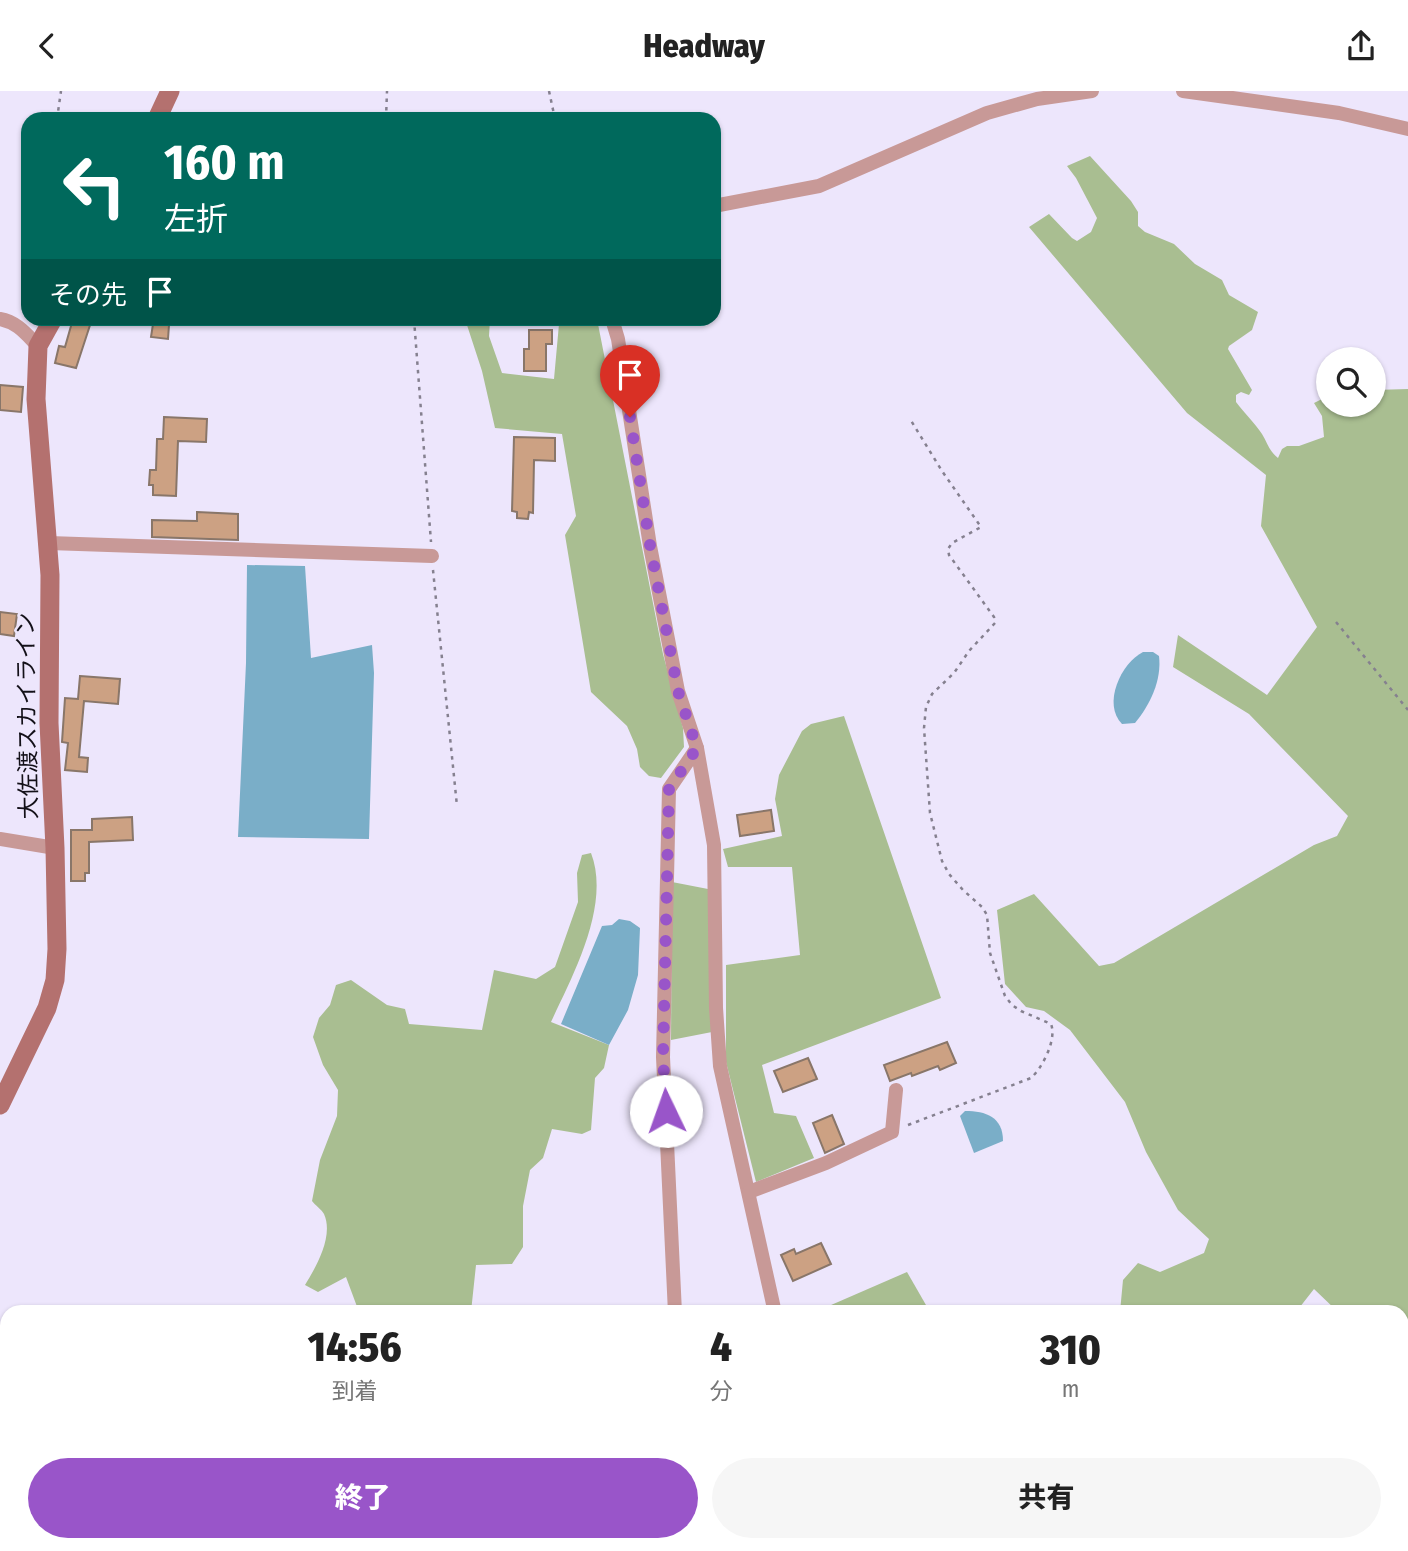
<!DOCTYPE html>
<html lang="ja">
<meta charset="utf-8">
<style>
:root{--surface:#fff;--page:#f6f6f6;--text:#222;--muted:#767676;--accent:#9955c9}
body{margin:0;font-family:"Fira Sans Condensed","Noto Sans JP",sans-serif;background:var(--page);color:var(--text);height:100vh;display:flex;flex-direction:column;font-size:26px;white-space:nowrap}
*{box-sizing:border-box;margin:0}
p{font-size:23px;color:var(--muted)}
.icon{flex:none;width:38px;height:38px;fill:none;stroke:currentColor;stroke-width:2;stroke-linecap:round;stroke-linejoin:round}
.map{position:relative;flex:1;overflow:hidden}
.side{position:absolute;left:0px;top:1214px;width:1409px;height:247px;display:flex;flex-direction:column;background:var(--surface);border-radius:21px 21px 0 0;box-shadow:0 2px 5px #0004}
.side>*{flex:none}
.hud{position:absolute;left:21px;top:21px;width:700px;height:214px;border-radius:21px;box-shadow:0 2px 5px #0004;background:#00695c;color:#fff;overflow:hidden}
.buttons{position:absolute;left:1316px;top:256px;display:grid;gap:14px}
.buttons a{display:grid;place-items:center;width:70px;height:70px;border-radius:50%;background:var(--surface);box-shadow:0 2px 5px #0004;font-size:35px}
.pin{position:absolute;display:grid;place-items:center;width:60px;height:60px;color:#fff;margin:-72px -30px;border-radius:50% 50% 50% 0;rotate:-45deg;box-shadow:0 0 7px #0007}
.pin .icon{rotate:45deg}
.me{position:absolute;width:77px;margin:-38px;rotate:357deg;stroke-linejoin:round;filter:drop-shadow(0 0 5px #0008)}
.turn{display:flex;align-items:center;gap:24px;height:147px;padding:0 28px;font-size:32px}
.turn .icon{width:91px;height:91px;stroke-width:2.5}
.turn b{display:block;font-size:49px;line-height:60px}
.then{display:flex;align-items:center;height:66px;padding:0 28px;background:#0003;gap:14px;font-size:26px}
.eta{display:flex;justify-content:space-evenly;align-items:center;height:119px;text-align:center}
.eta b{font-size:42px;font-weight:800;line-height:49px}
.action{display:flex;gap:14px;margin-top:auto;padding:14px 28px}
.action a{flex:1;height:80px;border-radius:42px;background:var(--accent);color:#fff;font-size:28px;font-weight:800;line-height:80px;text-align:center}
.action a+a{background:var(--page);color:var(--text)}
header{display:flex;justify-content:space-between;align-items:center;height:91px;padding:0 28px;background:var(--surface);font-size:32px;font-weight:800}
.map>svg:first-child{display:block}
</style>
<header><svg class="icon" aria-label="back" viewBox="0 0 24 24"><path d="M15 5l-7 7 7 7"/></svg>Headway<svg class="icon" aria-label="share" viewBox="0 0 24 24"><path d="M12 15V3M7 8l5-5 5 5M5 13v7h14v-7"/></svg></header>
<div class="map">
<svg width="1408" height="1460" viewBox="0 0 1408 1460">
<rect width="100%" height="100%" fill="#ede6fc"/>
<g fill="#a9be91">
<path d="M1090 65 1131 110 1138 121V135L1145 141 1174 153 1195 173 1222 189 1229 204 1258 221 1252 239 1229 255 1228 258 1252 299 1249 304 1241 301 1236 304V311C1244 322 1255 332 1262 343 1268 353 1269 360 1278 367L1282 358 1287 355H1299L1324 346 1322 325 1314 312 1328 305V313H1374V299L1408 298V1261L1402 1256V1222L1338 1221 1314 1198 1296 1221H1120L1123 1189 1138 1172 1160 1181 1204 1162 1209 1148 1178 1119 1146 1061 1125 1011 1070 939 1044 920 1026 916 1005 893 997 819 1034 803 1099 875 1114 872 1314 754 1337 745 1348 725 1249 623 1173 576 1178 544 1267 604 1317 536 1261 435 1266 384 1187 322 1029 136 1049 123 1072 147 1077 150 1091 141 1097 127 1076 87 1067 75Z"/>
<path d="M465 228H490L489 245 502 282 554 288 559 233 532 230V228H597L663 563 683 637 684 656 661 687 649 685 640 676 637 658 627 635 591 601 565 444 576 425 562 343 495 337 482 280Z"/>
<path d="M844 625 941 907 762 974 774 1022 796 1025 814 1067 756 1091 726 971V874L800 864 792 776H728L723 758 782 745 775 708 779 684 802 640 811 633Z"/>
<path d="M591 762C611 814 573 884 551 931L609 954 604 977 595 987 591 1039 582 1043 552 1038 543 1067 530 1079 523 1115V1156L512 1173 476 1174 471 1221H359L346 1186 318 1201 305 1194C316 1176 334 1145 324 1123 322 1119 315 1114 312 1110L320 1069 337 1025 338 999 323 974 313 946 319 927 330 914 336 894 351 889 387 914 405 918 409 933 482 939 494 879 536 888 555 876 578 811 577 782 582 764Z"/>
<path d="M672 791 708 798 712 941 671 949Z"/>
<path d="M907 1181 930 1221H815Z"/>
<path d="M175 1454H226L223 1460H174Z"/>
<path d="M233 1454H419L426 1460H278Z"/>
<path d="M923 1454H1069L1071 1460H927Z"/>
</g>
<g fill="#7aaec8">
<path d="M247 474 305 475 311 567 372 554 374 582 369 748 238 746 246 572Z"/>
<path d="M1143 561H1153L1159 565C1162 589 1150 614 1135 632L1122 633C1102 613 1121 572 1143 561Z"/>
<path d="M619 828 630 830 640 837 638 884 628 919 609 954 561 933 602 835 612 834Z"/>
<path d="M965 1020C986 1020 1003 1026 1003 1050L974 1062 960 1025Z"/>
</g>
<g fill="#cca183" stroke="#897669" stroke-width="2">
<path d="M73 228H92L76 277 55 272 59 255 65 256Z"/>
<path d="M153 233 169 234 168 248 151 246Z"/>
<path d="M529 239H552V253H546V280H524V258H529Z"/>
<path d="M0 294 23 296 21 321 0 319Z"/>
<path d="M164 326 207 328 206 351 178 350 176 405 153 404V394H149L150 379H156L157 348H163Z"/>
<path d="M514 346 555 347V370L534 369 533 422 529 421 528 428 517 427V421L512 420Z"/>
<path d="M197 421 238 423V449L152 446V429L197 430Z"/>
<path d="M0 521 17 523 14 545 0 543Z"/>
<path d="M80 585 120 588 118 613 84 610 79 666 88 667 87 681 65 679 68 652 62 651 65 607 78 608Z"/>
<path d="M771 719 774 740 740 745 737 724Z"/>
<path d="M132 726 133 749 89 751V782H85V790H71V739H92V728Z"/>
<path d="M947 951 956 972 940 979 938 975 912 985 911 982 890 990 884 974Z"/>
<path d="M808 967 817 988 783 1001 774 980Z"/>
<path d="M832 1024 844 1053 825 1062 813 1032Z"/>
<path d="M821 1152 831 1173 793 1190 781 1164 794 1158 796 1163Z"/>
</g>
<g fill="none" stroke-linecap="round" stroke-linejoin="round">
<g stroke="#85808f" stroke-width="2.5" stroke-dasharray="3.5 5" stroke-linecap="butt">
<path d="M549 0 555 28"/>
<path d="M57 28 61 0"/>
<path d="M386 28 387 0"/>
<path d="M25 222 28 211"/>
<path d="M414 228 431 451"/>
<path d="M433 479 457 715"/>
<path d="M1336 531 1408 619"/>
<path d="M908 1034 1031 987C1043 976 1057 948 1051 933L1021 920 1012 914 1005 905 990 862 987 824 982 816 963 799 949 783 942 770 930 722 924 637 926 616 932 603 954 582 969 560 995 532 994 526 949 464 948 458 952 452 981 436 942 380 910 328"/>
<path d="M292 1222 295 1220"/>
<path d="M0 1452 7 1451"/>
</g>
<g stroke="#c89997" stroke-width="14">
<path d="M1183 0 1339 22 1408 38"/>
<path d="M714 115 819 95 987 22 1037 8 1092 0"/>
<path d="M0 228C17 231 26 243 38 255"/>
<path d="M612 228 618 248 650 455 678 600 697 657 714 754 716 917 720 975 775 1222"/>
<path d="M49 452 432 465"/>
<path d="M0 748 55 757"/>
<path d="M749 1101 826 1072 892 1041 896 999"/>
<path d="M675 1222 663 966 669 698 697 657"/>
<path d="M1402 1342 1408 1350"/>
<path d="M915 1454 919 1460"/>
<path d="M682 1460 683 1454"/>
</g>
<g stroke="#b4716f" stroke-width="19">
<path d="M157 28 170 0"/>
<path d="M0 1014 47 917 55 889 57 858 55 757 49 632 50 484 36 308 38 255 53 228"/>
</g>
</g>
<g fill="none" stroke-linecap="round" stroke-linejoin="round">
<path stroke="#9955c9" stroke-width="12" stroke-dasharray="0 21.6" d="M630 326 650 454 678 600 697 657 669 698 663 966 666 1020"/>
</g>
<g text-anchor="middle" stroke-width="5" stroke-linejoin="round" paint-order="stroke">
<g font-size="23" fill="#131018" stroke="#ede6fc">
<text transform="translate(27 625) rotate(-91)" y="8">大佐渡スカイライン</text>
</g>
</g>
</svg>
<div class="buttons">
<a><svg class="icon" aria-label="search" viewBox="0 0 24 24"><circle cx="10" cy="10" r="6"/><path d="M15 15l6 6"/></svg></a>
</div>
<div class="pin" style="left:630px;top:326px;background:#d93025"><svg class="icon" aria-label="arrive" viewBox="0 0 24 24"><path d="M6 21V4h12l-3 4 3 4H6"/></svg></div>
<svg class="me" style="left:666px;top:1020px" viewBox="-20 -20 40 40"><circle r="19" fill="#fff"/><path d="M0-13L10 11 0 6-10 11z" fill="#9955c9"/></svg>
<div class="hud">
<div class="turn"><svg class="icon" aria-label="left" viewBox="0 0 24 24"><path d="M17 20v-9H6M10 6l-5 5 5 5"/></svg><div><b>160 m</b>左折</div></div>
<div class="then">その先<svg class="icon" aria-label="arrive" viewBox="0 0 24 24"><path d="M6 21V4h12l-3 4 3 4H6"/></svg></div>
</div>
<section class="side">
<div class="eta">
<div><b>14:56</b><p>到着</p></div>
<div><b>4</b><p>分</p></div>
<div><b>310</b><p>m</p></div>
</div>
<div class="action"><a>終了</a><a>共有</a></div>
</section>
</div>
